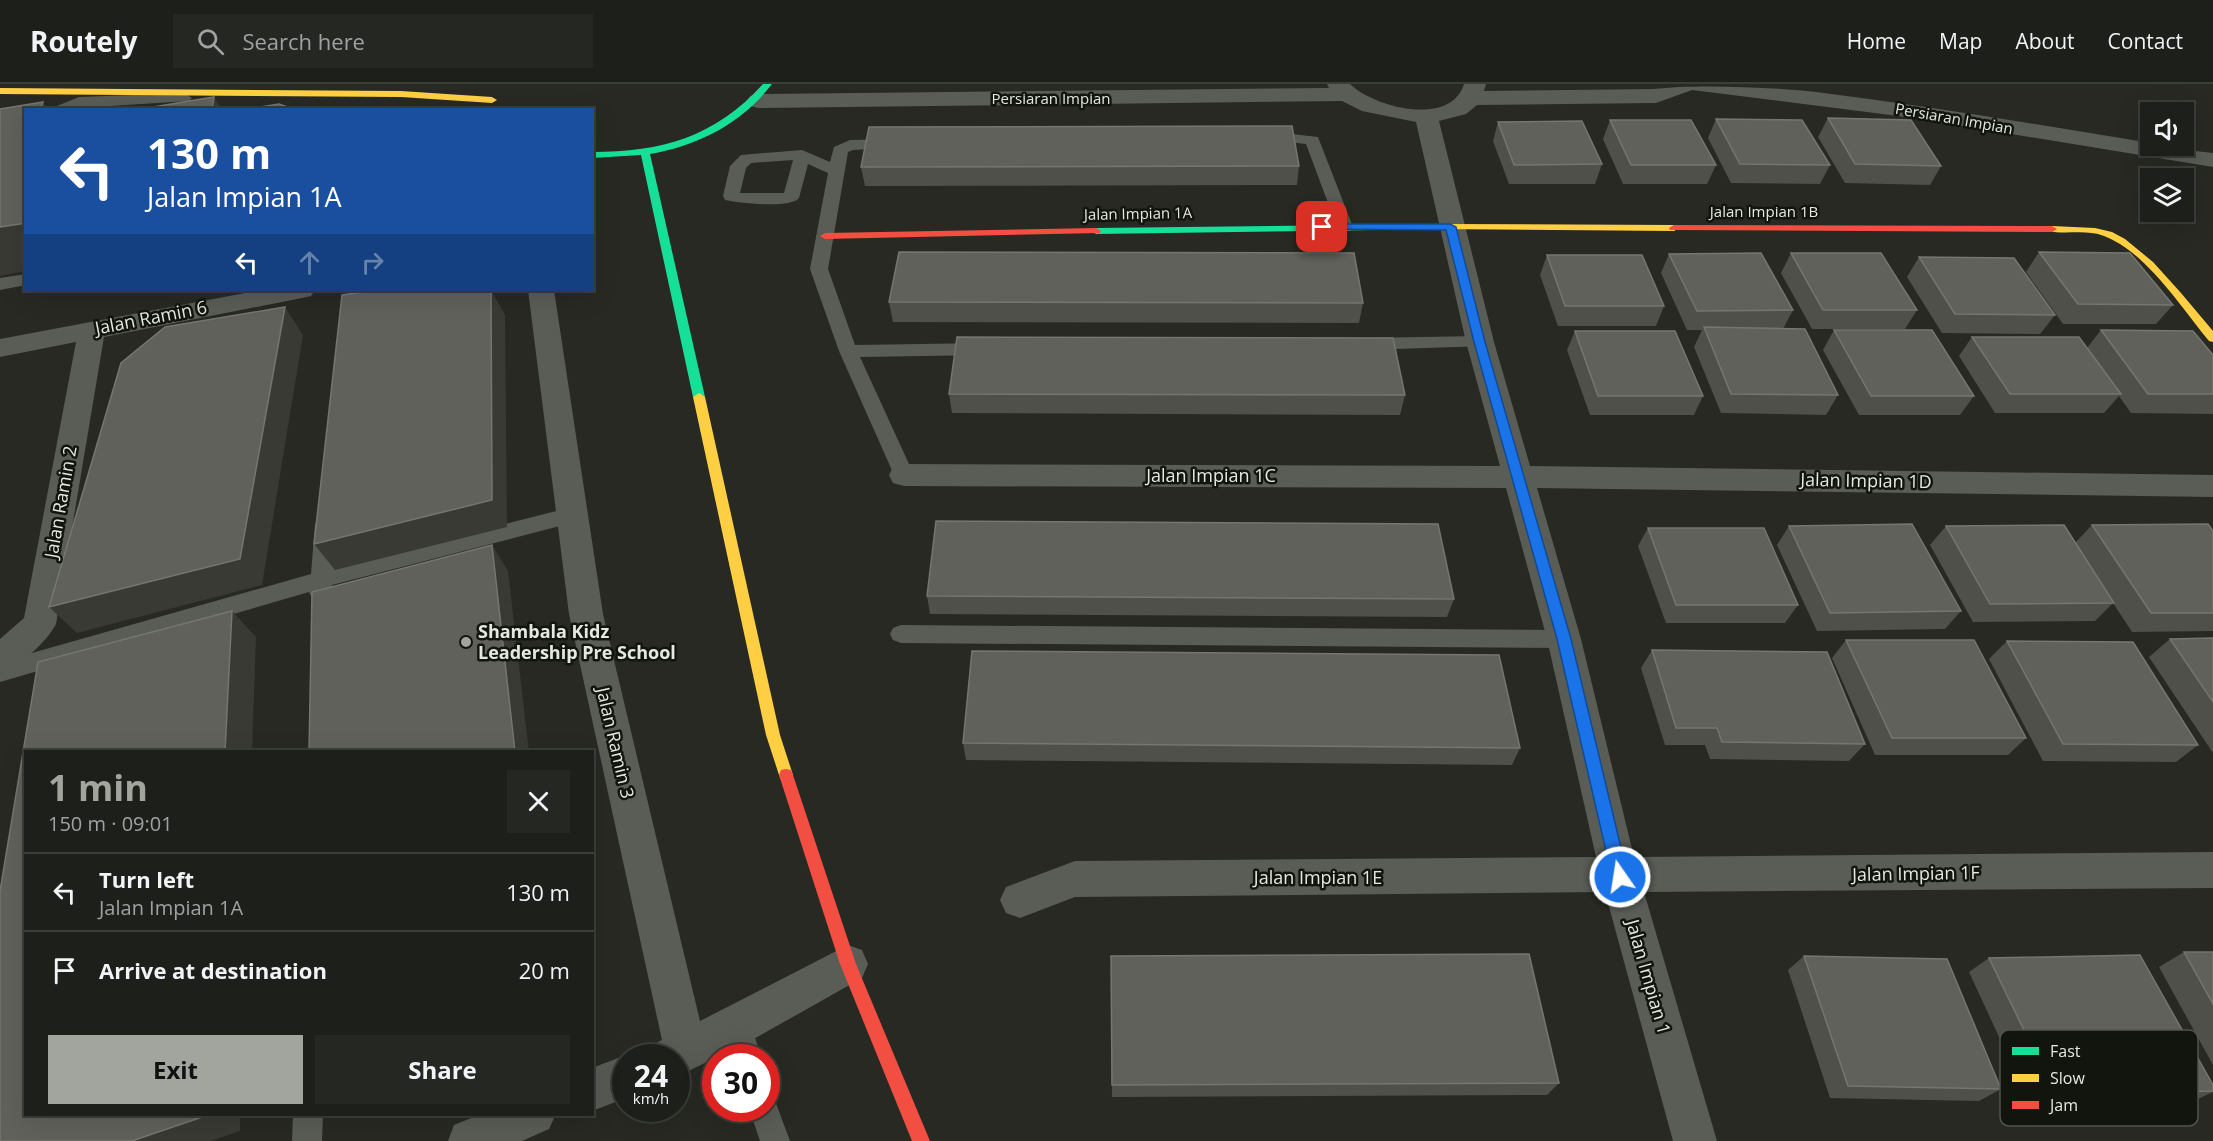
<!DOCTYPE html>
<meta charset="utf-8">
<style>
:root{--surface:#1d1f1a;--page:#252723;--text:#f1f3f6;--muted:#a0a2a2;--line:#3b3d39;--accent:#a2a59d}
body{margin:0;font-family:"Open Sans",sans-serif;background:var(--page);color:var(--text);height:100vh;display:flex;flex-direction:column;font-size:22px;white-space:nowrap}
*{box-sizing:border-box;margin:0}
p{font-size:20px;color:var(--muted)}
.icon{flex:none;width:33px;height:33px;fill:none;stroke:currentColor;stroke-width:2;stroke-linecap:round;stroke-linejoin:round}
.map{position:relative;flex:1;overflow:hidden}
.drawer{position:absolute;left:24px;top:666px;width:570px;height:366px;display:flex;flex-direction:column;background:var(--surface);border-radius:0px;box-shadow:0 6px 24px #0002,0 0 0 2px var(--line)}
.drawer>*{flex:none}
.hud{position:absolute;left:24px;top:24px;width:570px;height:183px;border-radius:0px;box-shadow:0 6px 24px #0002,0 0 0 2px var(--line);background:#1a4fa0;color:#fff;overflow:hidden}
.fabs{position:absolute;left:2140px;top:18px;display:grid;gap:12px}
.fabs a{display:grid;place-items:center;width:54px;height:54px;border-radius:0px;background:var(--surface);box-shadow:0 6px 24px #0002,0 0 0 2px var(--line);font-size:30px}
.speed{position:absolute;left:612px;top:960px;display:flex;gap:12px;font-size:30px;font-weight:700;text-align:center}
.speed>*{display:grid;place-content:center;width:78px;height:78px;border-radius:50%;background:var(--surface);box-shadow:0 6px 24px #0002,0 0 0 2px var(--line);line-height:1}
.speed small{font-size:15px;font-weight:400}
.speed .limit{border:9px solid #d22;background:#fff;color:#111}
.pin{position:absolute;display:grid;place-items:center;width:51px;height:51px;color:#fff;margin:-26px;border-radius:12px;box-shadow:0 3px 9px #0006}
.me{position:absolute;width:66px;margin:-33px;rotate:347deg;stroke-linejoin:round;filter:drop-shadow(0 0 4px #0008)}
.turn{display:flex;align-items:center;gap:21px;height:126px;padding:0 24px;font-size:27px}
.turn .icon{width:78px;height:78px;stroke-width:2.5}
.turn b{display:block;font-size:42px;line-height:51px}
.lanes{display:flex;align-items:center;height:57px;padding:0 24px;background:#0003;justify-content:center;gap:30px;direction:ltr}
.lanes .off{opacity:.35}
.round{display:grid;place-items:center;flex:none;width:63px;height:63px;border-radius:0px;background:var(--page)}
.head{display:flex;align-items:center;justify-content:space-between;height:102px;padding:0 24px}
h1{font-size:36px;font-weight:700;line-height:45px;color:var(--accent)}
.action{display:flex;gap:12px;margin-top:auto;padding:12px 24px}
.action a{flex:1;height:69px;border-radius:0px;background:var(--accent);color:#111;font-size:24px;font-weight:700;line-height:69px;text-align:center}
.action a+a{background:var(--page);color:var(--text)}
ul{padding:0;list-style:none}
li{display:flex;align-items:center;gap:18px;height:78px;padding:0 24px;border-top:2px solid var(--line)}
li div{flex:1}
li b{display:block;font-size:22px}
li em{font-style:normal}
header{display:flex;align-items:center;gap:36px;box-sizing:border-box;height:84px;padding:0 30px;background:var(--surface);border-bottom:2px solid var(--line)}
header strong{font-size:28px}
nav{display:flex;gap:33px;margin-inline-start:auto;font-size:21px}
.search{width:420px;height:54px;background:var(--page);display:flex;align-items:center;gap:15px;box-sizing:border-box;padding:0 21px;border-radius:0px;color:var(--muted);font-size:22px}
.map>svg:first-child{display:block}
</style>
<header>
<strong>Routely</strong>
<div class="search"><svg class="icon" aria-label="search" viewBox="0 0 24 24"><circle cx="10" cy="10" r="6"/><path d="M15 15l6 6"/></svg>Search here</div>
<nav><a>Home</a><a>Map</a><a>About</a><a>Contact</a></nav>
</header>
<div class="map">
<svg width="2213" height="1057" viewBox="0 0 2213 1057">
<rect width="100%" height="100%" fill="#272922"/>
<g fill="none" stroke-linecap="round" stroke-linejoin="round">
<g fill="#5a5c56" fill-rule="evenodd">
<path d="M184 9 192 14 189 17 47 26 79 13Z"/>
<path d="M1266 47 1318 53 1353 143 1351 147H1339L1337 143 1306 60 1260 55 1258 52Z"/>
<path d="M897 55 905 60 903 63 853 66 848 68 828 185 855 261 986 259 993 261 995 265 993 269 986 271 860 273 914 391 911 396 904 398 897 396 894 391 839 267 810 185 828 89 808 80 799 114C790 125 739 119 725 116L723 112 730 82 741 71 802 66 830 78 834 63 850 56ZM793 76 784 109H740L746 84 751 79Z"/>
<path d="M26 190V201L0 206V194Z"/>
<path d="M1480 252 1487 254 1489 258 1487 262 1364 266 1357 264 1355 260 1357 256 1364 254Z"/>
<path d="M572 423 579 425 583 431 579 437 332 501 328 514 320 517 312 514 309 508 0 598V578L311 490 315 440 318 434 326 432 334 434 337 440 333 484Z"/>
<path d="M901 541 1564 546 1572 549 1575 555 1572 561 1564 564 901 559 893 556 890 550 893 544Z"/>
<path d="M737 927 747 931 762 974H733L723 941 727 931Z"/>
<path d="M766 1010 774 1014 790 1057H760L749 1024H766Z"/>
<path d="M293 1030H323L322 1057H292Z"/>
</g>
<g fill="#5a5c56" fill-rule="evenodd">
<path d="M1327 0H1350C1375 24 1451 43 1464 0H1486L1484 7 1653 5C1695 0 1772 3 1816 8 1929 22 2040 41 2151 59V62L2213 69V83L1914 34 1692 6 1656 19 1477 21 1466 30 1439 37 1494 258 1530 382 2213 391V413L1537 404 1581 555 1634 773 2213 768V804L1644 808 1717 1057H1673L1605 808 1075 813 1020 834 1006 829 1000 816 1006 803 1075 777 1596 773 1547 555 1506 404 904 402 893 399 889 391 893 383 904 380 1500 382 1466 258 1416 38 1362 27 1342 17 758 24 750 22 747 17 750 12 758 10 1329 4Z"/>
<path d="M261 206H315L311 212 302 214 104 253 56 540C46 559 20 582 0 589V555L24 534 76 258 0 273V255Z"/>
<path d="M528 206H554L603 530 700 937 848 861 862 866 868 880 862 894 752 956 676 993V974H650L656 959 662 956 569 530Z"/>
<path d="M626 971 633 974H626V1014L592 1027V984Z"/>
<path d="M481 1030H556L549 1045 522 1057H448L454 1041Z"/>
</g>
<g fill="#16e098" fill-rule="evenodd">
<path d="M763 0H772C741 40 699 61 650 70L705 313 699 317 693 313 641 71 592 74V68C662 68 715 53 763 0Z"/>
<path d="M1441 140 1445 141V145L1096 150 1091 147 1096 144Z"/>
</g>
<g fill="#ffcf43" fill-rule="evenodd">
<path d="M0 4 401 7 492 13 497 16 492 19 401 13 0 10Z"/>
<path d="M1441 140 1674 141 1679 144 1674 147 1437 145V141Z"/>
<path d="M2052 142 2095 144 2112 148 2125 155 2153 178 2181 209 2213 247V258L2209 257C2181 223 2146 168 2104 152 2086 145 2066 151 2048 147L2047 145Z"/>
<path d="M699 309 705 313 780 651 793 691 791 696 786 697 781 696 779 691 766 651 693 313Z"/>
</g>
<g fill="#f24e42" fill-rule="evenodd">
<path d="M1674 141 2052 142 2057 145 2052 148 1670 146 1669 144Z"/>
<path d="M1096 144 1101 147 1100 149 825 155 820 152 825 149Z"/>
<path d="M786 685 791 686 793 691 856 880 930 1057H912L840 880 779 691 781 686Z"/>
</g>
</g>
<g fill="#50504b">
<path d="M1828 34 1941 82 1930 101 1845 99 1818 53Z"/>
<path d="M1716 35 1830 81 1820 100 1731 99 1708 54Z"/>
<path d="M1610 36 1716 81 1707 100H1623L1603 55Z"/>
<path d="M1498 38 1602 80 1595 100H1509L1493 57Z"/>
<path d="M1299 82 1297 101 865 102 861 83Z"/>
<path d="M2039 168 2173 221 2156 240H2063L2026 188Z"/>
<path d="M1791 169 1917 226 1905 245H1812L1781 189Z"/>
<path d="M1669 170 1793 226 1783 245 1838 311 1826 331 1721 329 1694 263 1702 246H1687L1661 189Z"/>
<path d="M1547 171 1664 222 1656 242H1558L1540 191Z"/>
<path d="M1919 173 2055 231 2040 250 1942 249 1907 193Z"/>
<path d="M889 218 1363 219 1359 239 893 238Z"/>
<path d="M1834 246 1974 312 1960 331H1859L1823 266Z"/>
<path d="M2101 246 2213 271V330L2131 329 2119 312 2104 329H1995L1959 272 1972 253 2087 264Z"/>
<path d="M1575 247 1703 312 1694 331H1590L1567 266Z"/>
<path d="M949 310 1405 311 1400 331 952 329Z"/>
<path d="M2092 441 2213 447V547L2132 548 2113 519 2095 537 1973 538 1930 461 1946 442 2075 459Z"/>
<path d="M1789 442 1961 527 1945 545 1817 547 1777 461Z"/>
<path d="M1648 444 1798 521 1785 539H1666L1638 462Z"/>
<path d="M927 512 1454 515 1447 533 930 530Z"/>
<path d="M2213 554V669L2149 573 2170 555Z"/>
<path d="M1846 556 2026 654 2008 671H1875L1832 574Z"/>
<path d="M2007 557 2198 661 2176 678 2043 677 1989 575Z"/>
<path d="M1652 566 1865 660 1849 677 1710 675 1705 661H1665L1641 584Z"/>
<path d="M963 659 1520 664 1512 681 966 676Z"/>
<path d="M2184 868H2213V981L2159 883Z"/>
<path d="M1111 872 1559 999 1547 1011 1112 1013Z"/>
<path d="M1804 872 2001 1005 1979 1017 1830 1014 1788 886Z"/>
<path d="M1989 874 2213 1001V1008L2189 1019 2031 1022 1969 888Z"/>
</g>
<g fill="#393a34">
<path d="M214 13 222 26H212Z"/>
<path d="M43 18 48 26H40Z"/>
<path d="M26 139V187L0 192V143Z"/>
<path d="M491 206 505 231 507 443 335 486 314 460Z"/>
<path d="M285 223 303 251 262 501 77 549 49 523Z"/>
<path d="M492 461 508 487 529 668H515Z"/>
<path d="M232 527 256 553 252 668H225Z"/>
<path d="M208 1030H240V1047L211 1057H132Z"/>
</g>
<g fill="#60615b" stroke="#757670" stroke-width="1.5">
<path d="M214 13 212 26H135Z"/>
<path d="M43 18 40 26H26V139L0 143V25Z"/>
<path d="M279 20 296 26H241Z"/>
<path d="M1828 34 1911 36 1941 82 1855 80Z"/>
<path d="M1716 35 1802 36 1830 81 1740 80Z"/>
<path d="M1610 36H1691L1716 81H1631Z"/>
<path d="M1582 37 1602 80 1514 81 1498 38Z"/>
<path d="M1292 42 1299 82 861 83 869 43Z"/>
<path d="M899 168 1354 169 1363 219 889 218Z"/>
<path d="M2039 168 2130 169 2173 221 2078 220Z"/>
<path d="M1761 169 1793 226 1697 227 1669 170Z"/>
<path d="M1791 169H1881L1917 226H1823Z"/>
<path d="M1547 171H1642L1664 222H1565Z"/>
<path d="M1919 173 2014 174 2055 231 1955 230Z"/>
<path d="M377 206H491L492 416 314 460 342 211Z"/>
<path d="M285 223 240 475 49 523 121 279 165 243Z"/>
<path d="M1704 243 1805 245 1838 311 1731 310Z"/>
<path d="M1834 246H1932L1974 312H1871Z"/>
<path d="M2101 246 2193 247 2213 271V310H2148Z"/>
<path d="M1575 247H1675L1703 312H1598Z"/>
<path d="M957 253 1393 254 1405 311 949 310Z"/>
<path d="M1972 253H2079L2121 310H2010Z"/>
<path d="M936 437 1438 440 1454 515 927 512Z"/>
<path d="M1912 440 1961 527 1830 529 1789 442Z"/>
<path d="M2208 440 2213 447V529H2151L2092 441Z"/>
<path d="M2064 441 2114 519 1990 520 1946 442Z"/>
<path d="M1648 444H1764L1798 521H1676Z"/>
<path d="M492 461 515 668H309L312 508Z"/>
<path d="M232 527 225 668H26V1030L208 1031 132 1057H0V807L38 578Z"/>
<path d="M2213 554V618L2170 555Z"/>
<path d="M1846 556H1974L2026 654H1892Z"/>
<path d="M2007 557 2133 558 2198 661 2063 660Z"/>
<path d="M1652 566 1827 568 1865 660 1722 658 1717 644H1676Z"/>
<path d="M972 567 1499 571 1520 664 963 659Z"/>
<path d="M2184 868H2213V920Z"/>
<path d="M1529 870 1559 999 1112 1001 1111 872Z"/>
<path d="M2140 871 2213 1001V1007L2055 1010 1989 874Z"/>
<path d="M1804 872 1947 875 2001 1005 1848 1002Z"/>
</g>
<path fill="#1a73e8" stroke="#114b97" stroke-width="1.5" d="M1322 140H1450L1456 143 1485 258 1571 555 1628 793 1625 798 1620 800 1614 798 1612 793 1557 555 1474 258 1446 146 1318 145 1316 143Z"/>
<circle fill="#a2a59d" stroke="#12140e" stroke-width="2" cx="466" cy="558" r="6"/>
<g text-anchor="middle" stroke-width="5" stroke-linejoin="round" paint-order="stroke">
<g font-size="15" fill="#e5e8df" stroke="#12140e">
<text x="1051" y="20">Persiaran Impian</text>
<text transform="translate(1954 35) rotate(10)" y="5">Persiaran Impian</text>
<text x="1764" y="133">Jalan Impian 1B</text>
<text transform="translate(1138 130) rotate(-1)" y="5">Jalan Impian 1A</text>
</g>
<g font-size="18" fill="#e5e8df" stroke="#12140e">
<text transform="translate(151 234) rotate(-11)" y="6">Jalan Ramin 6</text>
<text x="1211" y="398">Jalan Impian 1C</text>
<text transform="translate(1866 397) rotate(1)" y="6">Jalan Impian 1D</text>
<text transform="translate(61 418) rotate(-80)" y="6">Jalan Ramin 2</text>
<text transform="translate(615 659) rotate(77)" y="6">Jalan Ramin 3</text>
<text transform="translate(1916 790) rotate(-1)" y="6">Jalan Impian 1F</text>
<text x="1318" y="800">Jalan Impian 1E</text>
<text transform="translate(1648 893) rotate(74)" y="6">Jalan Impian 1</text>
</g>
<g font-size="18" font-weight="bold" fill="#e5e8df" stroke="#12140e" text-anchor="start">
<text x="478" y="554">Shambala Kidz<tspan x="478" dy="21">Leadership Pre School</tspan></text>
</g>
</g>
<rect x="2000" y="946" width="198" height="96" rx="9" fill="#12140e" stroke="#51544d" stroke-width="1.5"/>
<rect x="2012" y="963" width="27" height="8" fill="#16e098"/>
<rect x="2012" y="990" width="27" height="8" fill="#ffcf43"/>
<rect x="2012" y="1017" width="27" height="8" fill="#f24e42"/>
<g font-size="16" fill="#e5e8df">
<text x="2050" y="973">Fast</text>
<text x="2050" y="1000">Slow</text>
<text x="2050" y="1027">Jam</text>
</g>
</svg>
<div class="fabs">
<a><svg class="icon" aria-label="sound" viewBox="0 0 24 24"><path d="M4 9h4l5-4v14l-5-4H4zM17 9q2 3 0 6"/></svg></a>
<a><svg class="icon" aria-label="layers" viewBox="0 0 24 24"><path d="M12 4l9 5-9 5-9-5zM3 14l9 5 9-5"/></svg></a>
</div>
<div class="speed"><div>24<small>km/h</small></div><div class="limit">30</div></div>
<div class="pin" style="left:1322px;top:143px;background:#d93025"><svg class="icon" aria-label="arrive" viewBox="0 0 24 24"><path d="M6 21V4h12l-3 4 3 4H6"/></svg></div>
<svg class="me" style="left:1620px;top:793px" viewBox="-20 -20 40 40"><circle r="17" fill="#1a73e8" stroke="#fff" stroke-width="3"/><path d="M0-11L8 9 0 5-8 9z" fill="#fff"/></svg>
<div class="hud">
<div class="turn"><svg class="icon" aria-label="left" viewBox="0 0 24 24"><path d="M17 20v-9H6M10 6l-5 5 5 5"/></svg><div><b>130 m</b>Jalan Impian 1A</div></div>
<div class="lanes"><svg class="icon" aria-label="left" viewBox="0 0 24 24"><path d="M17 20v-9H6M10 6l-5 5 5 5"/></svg><svg class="icon off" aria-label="ahead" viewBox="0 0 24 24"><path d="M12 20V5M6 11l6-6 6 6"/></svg><svg class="icon off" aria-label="right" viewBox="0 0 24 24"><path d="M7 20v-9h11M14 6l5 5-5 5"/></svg></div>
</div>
<section class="drawer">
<div class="head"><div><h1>1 min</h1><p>150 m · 09:01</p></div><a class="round"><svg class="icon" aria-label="close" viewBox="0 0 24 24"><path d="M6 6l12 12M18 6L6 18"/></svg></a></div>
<ul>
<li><svg class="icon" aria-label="left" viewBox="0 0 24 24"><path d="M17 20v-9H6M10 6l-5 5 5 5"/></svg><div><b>Turn left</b><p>Jalan Impian 1A</p></div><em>130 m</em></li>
<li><svg class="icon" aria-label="arrive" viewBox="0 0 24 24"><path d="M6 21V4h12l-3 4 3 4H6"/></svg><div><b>Arrive at destination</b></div><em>20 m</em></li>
</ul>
<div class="action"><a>Exit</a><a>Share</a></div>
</section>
</div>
